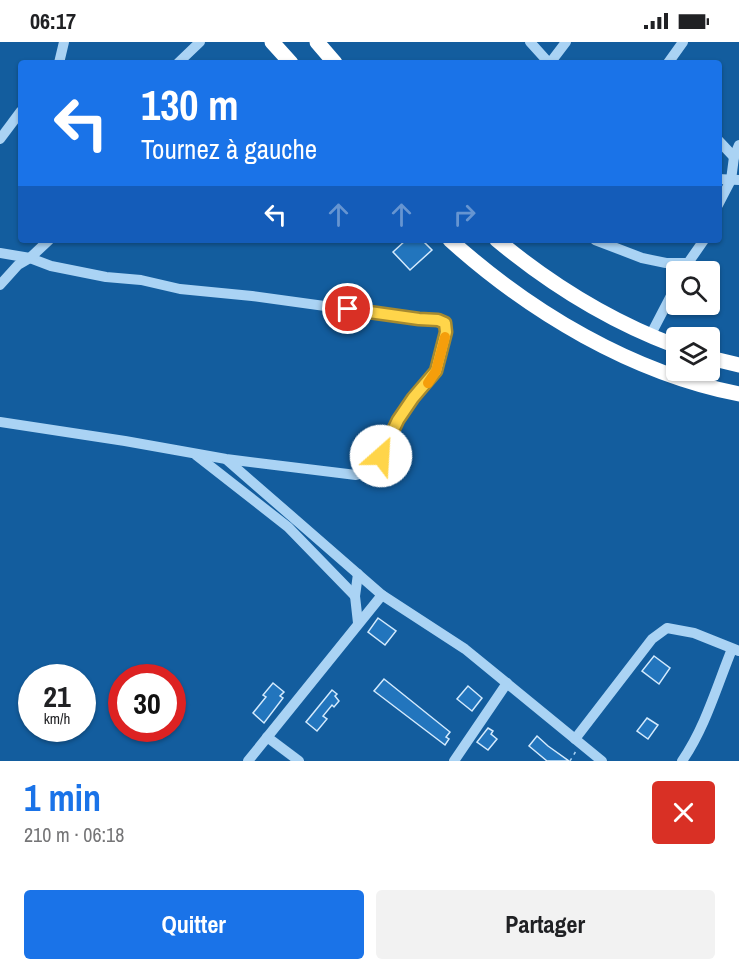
<!DOCTYPE html>
<html lang="fr">
<meta charset="utf-8">
<style>
:root{--surface:#fff;--page:#f2f2f2;--text:#202124;--muted:#757577;--accent:#1a73e8}
body{margin:0;font-family:"Archivo Narrow",sans-serif;background:var(--page);color:var(--text);height:100vh;display:flex;flex-direction:column;font-size:22px;white-space:nowrap}
*{box-sizing:border-box;margin:0}
p{font-size:20px;color:var(--muted)}
.icon{flex:none;width:33px;height:33px;fill:none;stroke:currentColor;stroke-width:2;stroke-linecap:round;stroke-linejoin:round}
.map{position:relative;height:719px;overflow:hidden}
.panel{display:flex;flex-direction:column;background:var(--surface);flex:1}
.panel>*{flex:none}
.banner{position:absolute;left:18px;top:18px;width:704px;height:183px;border-radius:6px;box-shadow:0 2px 4px #0004;background:#1a73e8;color:#fff;overflow:hidden}
.tools{position:absolute;left:666px;top:219px;display:grid;gap:12px}
.tools a{display:grid;place-items:center;width:54px;height:54px;border-radius:6px;background:var(--surface);box-shadow:0 2px 4px #0004;font-size:30px}
.speed{position:absolute;left:18px;top:622px;display:flex;gap:12px;font-size:30px;font-weight:700;text-align:center}
.speed>*{display:grid;place-content:center;width:78px;height:78px;border-radius:50%;background:var(--surface);box-shadow:0 2px 4px #0004;line-height:1}
.speed small{font-size:15px;font-weight:400}
.speed .limit{border:9px solid #d22;background:#fff;color:#111}
.pin{position:absolute;display:grid;place-items:center;width:51px;height:51px;color:#fff;margin:-26px;border:3px solid #fff;border-radius:50%;box-shadow:0 2px 6px #0007}
.me{position:absolute;width:66px;margin:-33px;rotate:26deg;stroke-linejoin:round;filter:drop-shadow(0 0 4px #0008)}
.turn{display:flex;align-items:center;gap:21px;height:126px;padding:0 24px;font-size:27px}
.turn .icon{width:78px;height:78px;stroke-width:2.5}
.turn b{display:block;font-size:42px;line-height:51px}
.lanes{display:flex;align-items:center;height:57px;padding:0 24px;background:#0003;justify-content:center;gap:30px;direction:ltr}
.lanes .off{opacity:.35}
.round{display:grid;place-items:center;flex:none;width:63px;height:63px;border-radius:6px;background:var(--page)}
.headline{display:flex;align-items:center;justify-content:space-between;height:102px;padding:0 24px}
h1{font-size:36px;font-weight:700;line-height:45px;color:var(--accent)}
.primary-button{display:flex;gap:12px;margin-top:auto;padding:12px 24px}
.primary-button a{flex:1;height:69px;border-radius:6px;background:var(--accent);color:#fff;font-size:24px;font-weight:700;line-height:69px;text-align:center}
.primary-button a+a{background:var(--page);color:var(--text)}
.status{display:flex;justify-content:space-between;align-items:center;height:42px;padding:0 30px;background:var(--surface);direction:ltr}
.status svg{height:16px;fill:currentColor}
.map>svg:first-child{display:block}
</style>
<div class="status"><b>06:17</b><svg viewBox="0 0 49 12"><path d="M0 12V9h3v3zM5 12V6h3v6zM10 12V3h3v9zM15 12V0h3v12zM26 1h20v11H26zM47 4h2v5h-2z"/></svg></div>
<div class="map">
<svg width="739" height="719" viewBox="0 0 739 719">
<rect width="100%" height="100%" fill="#135d9e"/>
<g fill="#2275bd" stroke="#d3eafd" stroke-width="1.5">
<path d="M406 198H422L432 208 410 228 393 210Z"/>
<path d="M378 576 396 589 385 603 368 590Z"/>
<path d="M654 614 670 626 659 642 642 629Z"/>
<path d="M384 637 450 690 446 695 449 697 445 703 374 649Z"/>
<path d="M273 641 284 650 280 654 283 656 264 681 253 671 266 655 263 653Z"/>
<path d="M468 644 482 656 472 669 457 657Z"/>
<path d="M332 648 337 652 335 654 339 659 334 665 332 663 323 674 327 677 317 689 306 680Z"/>
<path d="M647 676 658 683 648 697 637 689Z"/>
<path d="M488 686 493 689 491 692 497 697 488 708 477 700Z"/>
<path d="M537 694 548 704 569 719H547L529 704Z"/>
</g>
<g fill="none" stroke-linecap="round" stroke-linejoin="round">
<path stroke="#aad3f4" stroke-width="1.5" stroke-dasharray="3 4.5" stroke-linecap="butt" d="M570 719 576 709"/>
<g stroke="#aad3f4" stroke-width="10">
<path d="M530 0 549 21"/>
<path d="M59 21 64 0"/>
<path d="M178 21 200 0"/>
<path d="M550 21 566 0"/>
<path d="M668 21 683 0"/>
<path d="M0 97 21 69"/>
<path d="M718 98 734 115"/>
<path d="M718 137 739 138"/>
<path d="M718 163 731 138 734 115 739 103"/>
<path d="M595 198 642 216 666 221H688L704 198"/>
<path d="M0 211 30 216 51 224 106 235 141 238 180 247 252 254 419 277H438L445 281V290L436 329 413 356 398 378 381 414 370 427 364 431 356 433 226 417 125 399 0 380"/>
<path d="M0 243 18 223 30 216 49 198"/>
<path d="M650 294 676 244"/>
<path d="M196 413 288 485 355 554"/>
<path d="M227 418 382 553 248 719"/>
<path d="M358 532 355 554 358 581"/>
<path d="M382 553 465 607 602 719"/>
<path d="M267 695 299 719"/>
<path d="M575 697 652 597 667 586 694 591 739 609"/>
<path d="M454 719 507 641"/>
<path d="M682 719C705 686 717 644 732 607"/>
</g>
<g stroke="#fff" stroke-width="15">
<path d="M272 0 291 21"/>
<path d="M317 0 335 21"/>
<path d="M450 198C530 270 632 331 739 352"/>
<path d="M497 198C550 242 612 280 676 304"/>
<path d="M710 316 739 323"/>
</g>
</g>
<g fill="none" stroke-linecap="round" stroke-linejoin="round">
<g stroke="#a68a30" stroke-width="15">
<path id="route" d="M348 267 419 277 438 278 445 281 446 290 436 329 413 356 398 378 381 414"/>
</g>
<use href="#route" stroke="#ffd54a" stroke-width="10"/>
<path stroke="#f59e0b" stroke-width="10" d="M428 341 436 329 445 295"/>
</g>
</svg>
<div class="tools">
<a><svg class="icon" aria-label="search" viewBox="0 0 24 24"><circle cx="10" cy="10" r="6"/><path d="M15 15l6 6"/></svg></a>
<a><svg class="icon" aria-label="layers" viewBox="0 0 24 24"><path d="M12 4l9 5-9 5-9-5zM3 14l9 5 9-5"/></svg></a>
</div>
<div class="speed"><div>21<small>km/h</small></div><div class="limit">30</div></div>
<div class="pin" style="left:348px;top:267px;background:#d93025"><svg class="icon" aria-label="arrive" viewBox="0 0 24 24"><path d="M6 21V4h12l-3 4 3 4H6"/></svg></div>
<svg class="me" style="left:381px;top:414px" viewBox="-20 -20 40 40"><circle r="19" fill="#fff"/><path d="M0-13L10 11 0 6-10 11z" fill="#ffd54a"/></svg>
<div class="banner">
<div class="turn"><svg class="icon" aria-label="left" viewBox="0 0 24 24"><path d="M17 20v-9H6M10 6l-5 5 5 5"/></svg><div><b>130 m</b>Tournez à gauche</div></div>
<div class="lanes"><svg class="icon" aria-label="left" viewBox="0 0 24 24"><path d="M17 20v-9H6M10 6l-5 5 5 5"/></svg><svg class="icon off" aria-label="ahead" viewBox="0 0 24 24"><path d="M12 20V5M6 11l6-6 6 6"/></svg><svg class="icon off" aria-label="ahead" viewBox="0 0 24 24"><path d="M12 20V5M6 11l6-6 6 6"/></svg><svg class="icon off" aria-label="right" viewBox="0 0 24 24"><path d="M7 20v-9h11M14 6l5 5-5 5"/></svg></div>
</div>
</div>
<section class="panel">
<div class="headline"><div><h1>1 min</h1><p>210 m · 06:18</p></div><a class="round" style="background:#d93025;color:#fff"><svg class="icon" aria-label="close" viewBox="0 0 24 24"><path d="M6 6l12 12M18 6L6 18"/></svg></a></div>
<div class="primary-button"><a>Quitter</a><a>Partager</a></div>
</section>
